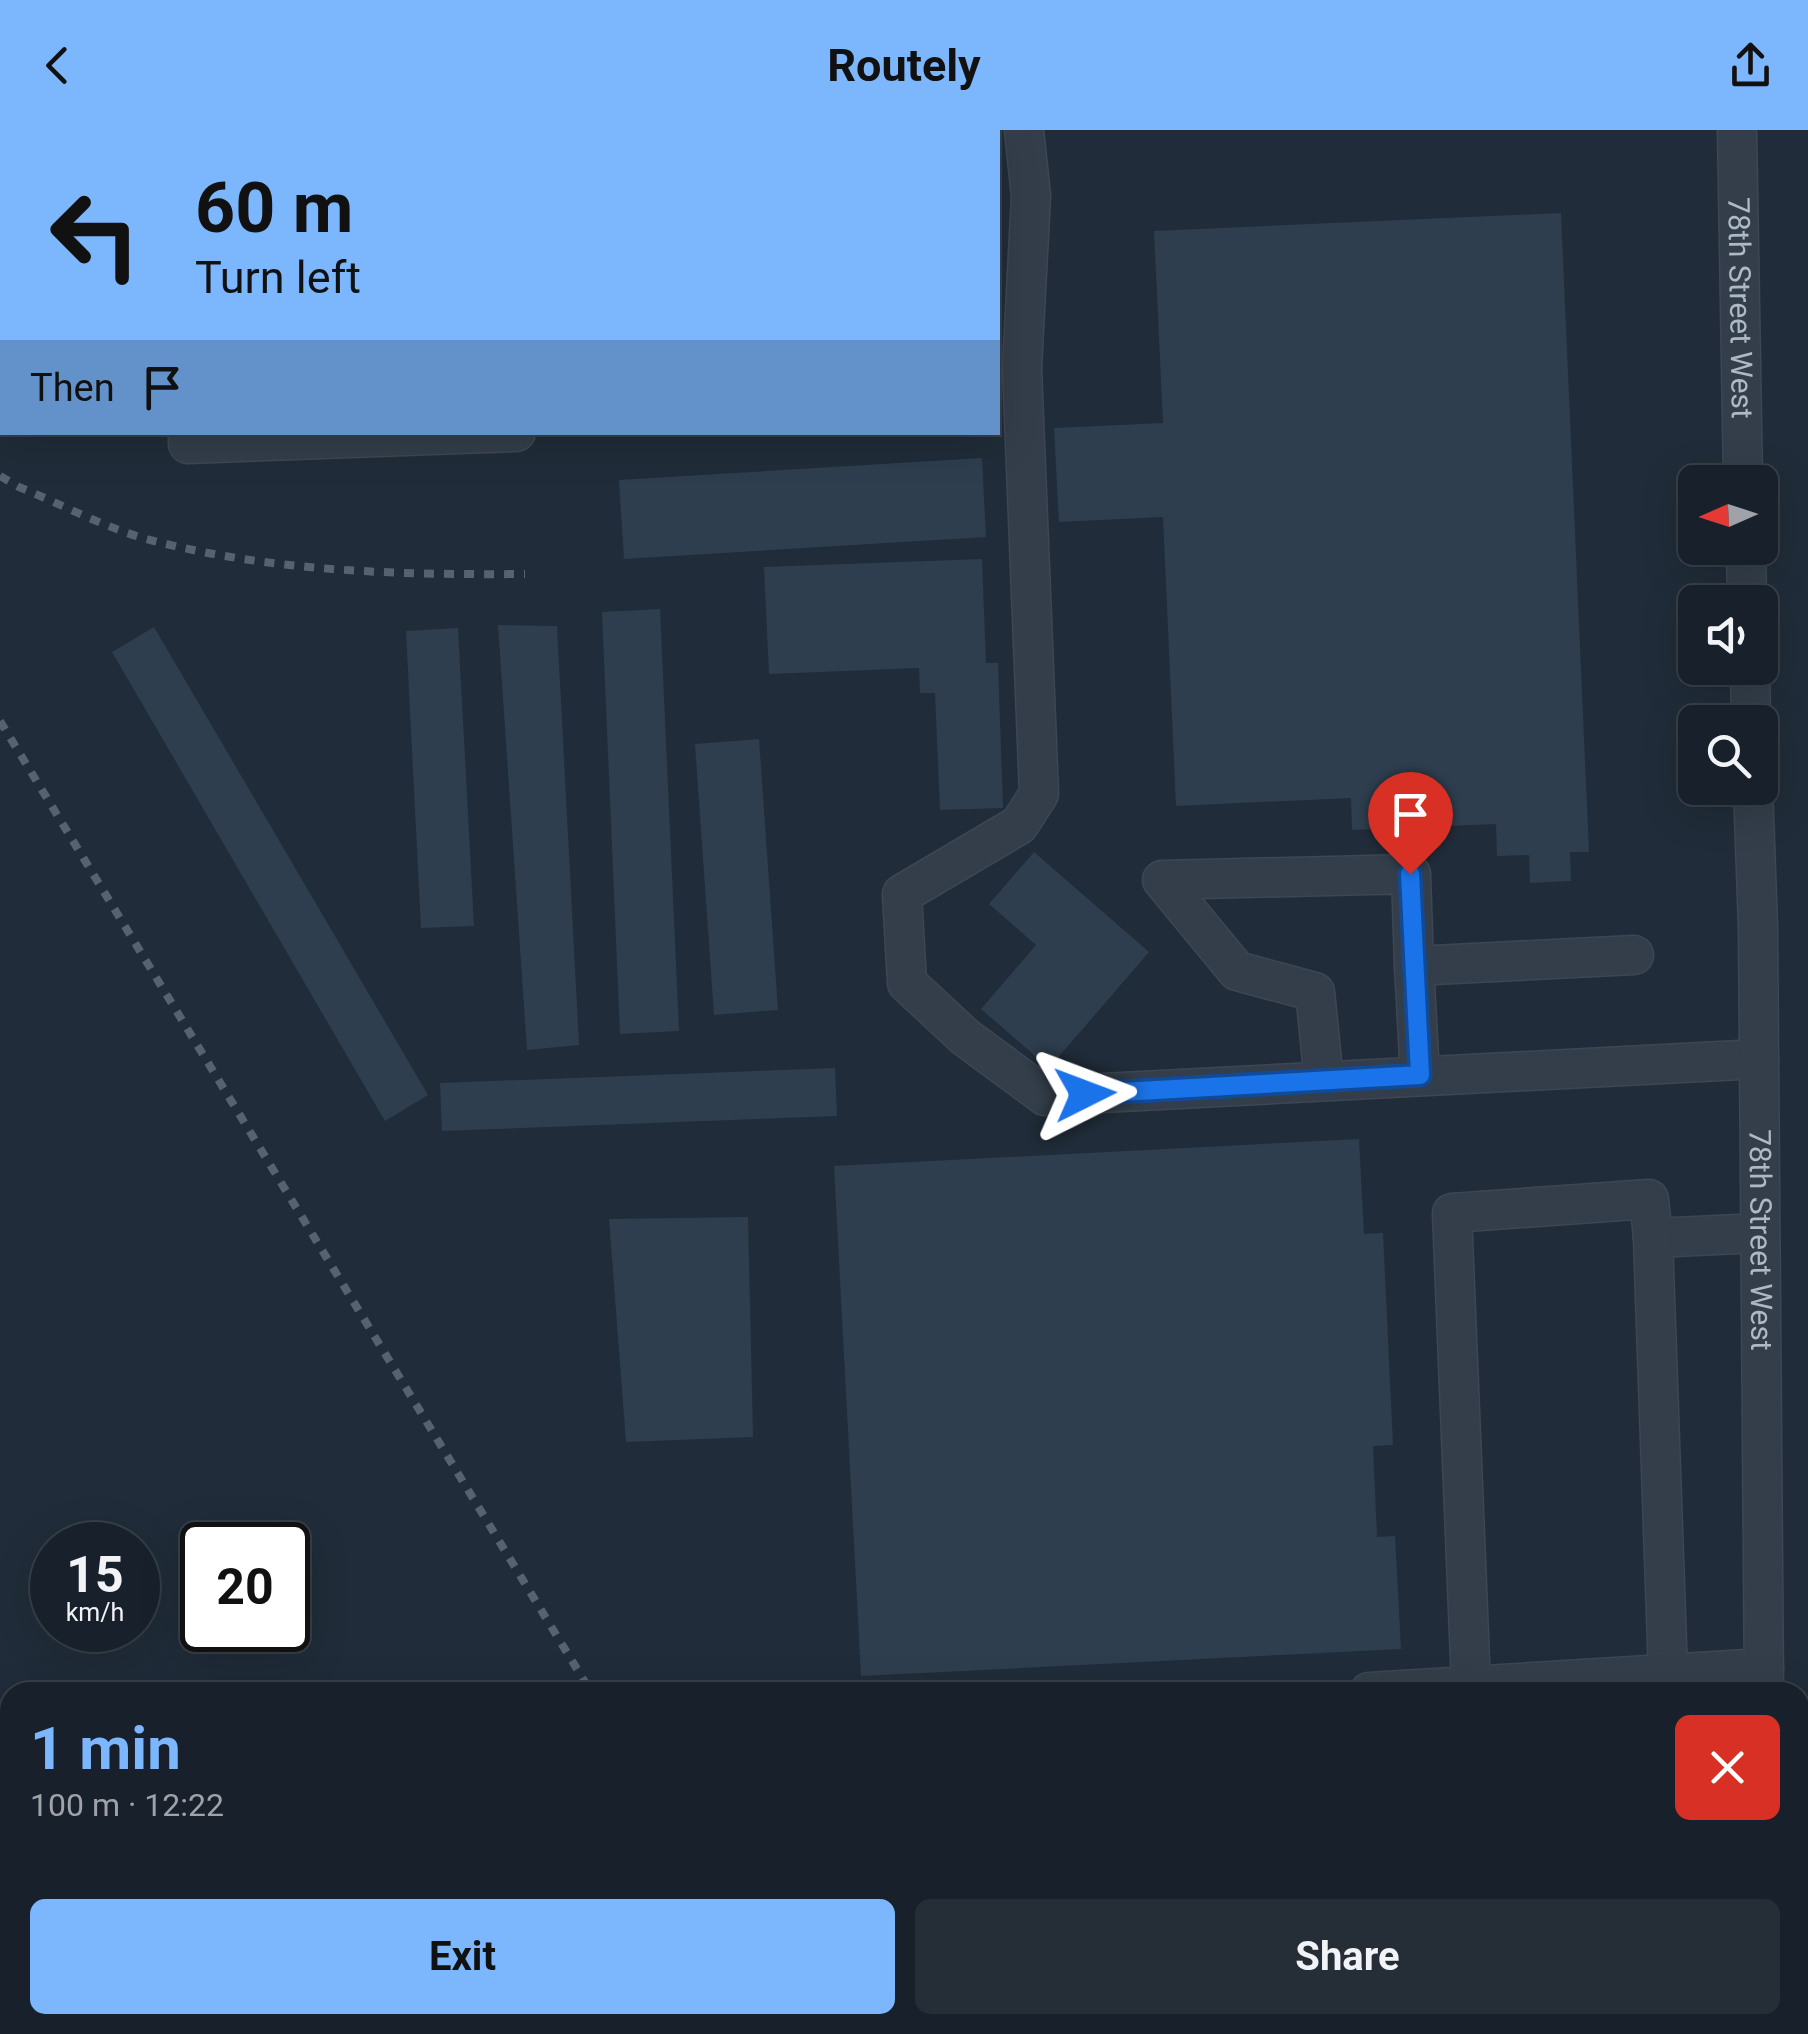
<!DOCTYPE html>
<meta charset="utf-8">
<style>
:root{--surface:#18212b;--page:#252e37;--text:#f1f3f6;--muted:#9fa3a9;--line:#363e47;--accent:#7cb6fd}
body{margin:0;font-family:Roboto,sans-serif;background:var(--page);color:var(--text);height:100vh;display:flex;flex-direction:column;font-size:38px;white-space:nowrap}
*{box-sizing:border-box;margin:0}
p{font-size:32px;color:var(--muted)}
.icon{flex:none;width:55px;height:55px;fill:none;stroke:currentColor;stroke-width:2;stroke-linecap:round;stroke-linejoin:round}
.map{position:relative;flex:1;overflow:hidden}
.side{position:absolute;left:0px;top:1552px;width:1810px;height:352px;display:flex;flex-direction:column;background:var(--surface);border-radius:30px 30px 0 0;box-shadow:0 10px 40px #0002,0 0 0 2px var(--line)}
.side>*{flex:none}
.banner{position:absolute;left:0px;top:0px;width:1000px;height:305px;box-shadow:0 10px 40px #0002,0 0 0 2px var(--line);background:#7cb6fd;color:#111;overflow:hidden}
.needle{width:65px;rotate:267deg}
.buttons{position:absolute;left:1678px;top:335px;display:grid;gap:20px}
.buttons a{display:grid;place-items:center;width:100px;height:100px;border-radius:15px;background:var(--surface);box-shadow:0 10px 40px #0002,0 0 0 2px var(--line);font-size:50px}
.speed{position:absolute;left:30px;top:1392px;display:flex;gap:20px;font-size:50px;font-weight:700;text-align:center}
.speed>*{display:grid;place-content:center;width:130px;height:130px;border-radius:50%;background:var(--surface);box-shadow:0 10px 40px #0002,0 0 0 2px var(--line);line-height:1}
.speed small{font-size:25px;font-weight:400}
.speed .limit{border:5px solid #111;border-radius:15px;background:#fff;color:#111}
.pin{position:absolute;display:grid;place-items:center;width:85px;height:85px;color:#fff;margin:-102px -42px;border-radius:50% 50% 50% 0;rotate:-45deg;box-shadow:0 0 10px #0007}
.pin .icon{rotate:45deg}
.me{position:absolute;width:110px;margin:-55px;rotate:87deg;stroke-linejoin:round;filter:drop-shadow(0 0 8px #0008)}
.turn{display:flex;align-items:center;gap:35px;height:210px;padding:0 30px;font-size:45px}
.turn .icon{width:130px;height:130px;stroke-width:2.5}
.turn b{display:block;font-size:70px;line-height:85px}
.then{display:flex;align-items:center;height:95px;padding:0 30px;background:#0003;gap:20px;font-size:38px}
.round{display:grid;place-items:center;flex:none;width:105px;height:105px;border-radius:15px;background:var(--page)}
.head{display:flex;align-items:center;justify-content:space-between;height:170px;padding:0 30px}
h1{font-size:60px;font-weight:700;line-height:75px;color:var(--accent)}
.button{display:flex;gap:20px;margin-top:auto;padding:20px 30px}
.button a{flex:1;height:115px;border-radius:15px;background:var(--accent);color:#111;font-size:40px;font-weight:700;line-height:115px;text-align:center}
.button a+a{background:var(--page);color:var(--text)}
header{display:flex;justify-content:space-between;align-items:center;height:130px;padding:0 30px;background:var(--accent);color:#111;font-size:45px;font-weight:700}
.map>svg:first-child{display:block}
</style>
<header><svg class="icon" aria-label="back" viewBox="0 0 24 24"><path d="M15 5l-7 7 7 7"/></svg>Routely<svg class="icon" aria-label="share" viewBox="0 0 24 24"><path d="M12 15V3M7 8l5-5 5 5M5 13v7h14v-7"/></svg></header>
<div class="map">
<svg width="1808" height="1904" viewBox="0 0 1808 1904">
<rect width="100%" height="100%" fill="#202c39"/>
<path fill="#22393a" d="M815 1895H1357V1904H820Z"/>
<g fill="#2e3e4e">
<path d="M1561 83 1589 722H1570L1571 751 1530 753 1529 725 1497 726 1496 694 1352 700 1351 668 1176 676 1163 387 1059 392 1054 298 1163 293 1154 101Z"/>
<path d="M982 328 986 407 624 429 619 350Z"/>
<path d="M982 429 986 533H998L1003 678 940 680 935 563H920L919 538 769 544 764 437Z"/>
<path d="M660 479 679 901 620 904 602 482Z"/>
<path d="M498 495 557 496 579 915 527 920Z"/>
<path d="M154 497 428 965 385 991 112 522Z"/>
<path d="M458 498 474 796 421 798 406 501Z"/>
<path d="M759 609 778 880 714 885 695 614Z"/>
<path d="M1034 722 1149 822 1049 938 981 879 1036 815 989 774Z"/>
<path d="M835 938 837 986 442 1001 440 953Z"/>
<path d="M1359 1009 1364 1104 1383 1103 1393 1315 1373 1316 1377 1407 1395 1406 1401 1519 861 1546 834 1036Z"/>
<path d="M748 1087 753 1307 626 1312 609 1089Z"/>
<path d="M164 1553 165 1562H87V1559Z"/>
<path d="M10 1593V1679H0V1594Z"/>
<path d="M0 1846H10V1895H29V1904H0Z"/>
<path d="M104 1895H186L187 1904H105Z"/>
<rect x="1476" y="1895" width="123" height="9"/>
</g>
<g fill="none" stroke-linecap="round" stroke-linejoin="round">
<g stroke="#3d4753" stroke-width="41">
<g id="minor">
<path d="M177 0V2"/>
<path d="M1024 0 1031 66 1022 238 1039 664 1019 695 902 764 907 853 965 907 1045 966 1759 929"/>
<path id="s1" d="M1737 0 1743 352"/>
<path d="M188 302V314L516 302"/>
<path d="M1746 418 1747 472"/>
<path d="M1750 538 1751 592"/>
<path id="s2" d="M1753 658 1758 797 1764 1562"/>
<path d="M1420 945 1414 836 1634 825"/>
<path d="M1324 951 1315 862 1237 841 1162 750 1411 744 1414 836"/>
<path d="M1668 1543 1653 1108 1760 1103"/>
<path d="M1471 1555 1452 1083 1649 1069 1653 1108"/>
<path d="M1369 1562 1764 1538"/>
<path d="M0 1760H10"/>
<path d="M1774 1895 1775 1904"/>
</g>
</g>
<use href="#minor" stroke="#333e4a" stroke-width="38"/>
<g stroke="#556271" stroke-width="8" stroke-dasharray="10 10" stroke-linecap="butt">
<path d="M0 346 19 357C61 374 109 400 154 411 275 442 402 445 525 444"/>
<path d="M0 591 591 1562"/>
<path d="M793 1895 799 1904"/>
</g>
</g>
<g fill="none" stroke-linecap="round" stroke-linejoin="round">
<g stroke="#114b97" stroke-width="25">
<path id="route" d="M1085 964 1420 945 1410 744"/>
</g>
<use href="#route" stroke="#1a73e8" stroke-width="18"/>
</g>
<g text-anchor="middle" stroke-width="10" stroke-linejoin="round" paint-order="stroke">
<g font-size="30" fill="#aeb9c6" stroke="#19232e">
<text dy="10" stroke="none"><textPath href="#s1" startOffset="178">78th Street West</textPath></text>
<text dy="10" stroke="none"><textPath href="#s2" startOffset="452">78th Street West</textPath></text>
</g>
</g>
</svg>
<div class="buttons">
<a><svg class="needle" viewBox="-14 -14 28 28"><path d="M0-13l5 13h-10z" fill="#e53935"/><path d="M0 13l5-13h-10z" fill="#9fa3a9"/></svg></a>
<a><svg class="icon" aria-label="sound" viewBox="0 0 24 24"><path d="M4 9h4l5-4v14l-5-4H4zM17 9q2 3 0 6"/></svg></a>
<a><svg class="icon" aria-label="search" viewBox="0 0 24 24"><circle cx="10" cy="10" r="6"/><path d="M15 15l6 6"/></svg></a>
</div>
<div class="speed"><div>15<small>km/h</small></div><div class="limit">20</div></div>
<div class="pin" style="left:1410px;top:744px;background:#d93025"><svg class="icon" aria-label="arrive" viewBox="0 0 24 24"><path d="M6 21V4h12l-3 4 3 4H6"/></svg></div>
<svg class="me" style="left:1085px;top:964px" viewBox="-20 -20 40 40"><path d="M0-17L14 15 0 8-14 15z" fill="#1a73e8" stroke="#fff" stroke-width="4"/></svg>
<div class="banner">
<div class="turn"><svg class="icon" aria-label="left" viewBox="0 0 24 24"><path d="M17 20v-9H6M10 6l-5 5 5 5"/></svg><div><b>60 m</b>Turn left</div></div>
<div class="then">Then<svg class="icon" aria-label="arrive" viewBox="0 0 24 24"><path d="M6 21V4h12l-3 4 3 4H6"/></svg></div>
</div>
<section class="side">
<div class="head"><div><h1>1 min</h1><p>100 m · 12:22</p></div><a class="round" style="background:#d93025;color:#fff"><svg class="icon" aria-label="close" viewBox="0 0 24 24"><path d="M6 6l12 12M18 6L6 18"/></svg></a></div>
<div class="button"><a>Exit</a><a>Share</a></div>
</section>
</div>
